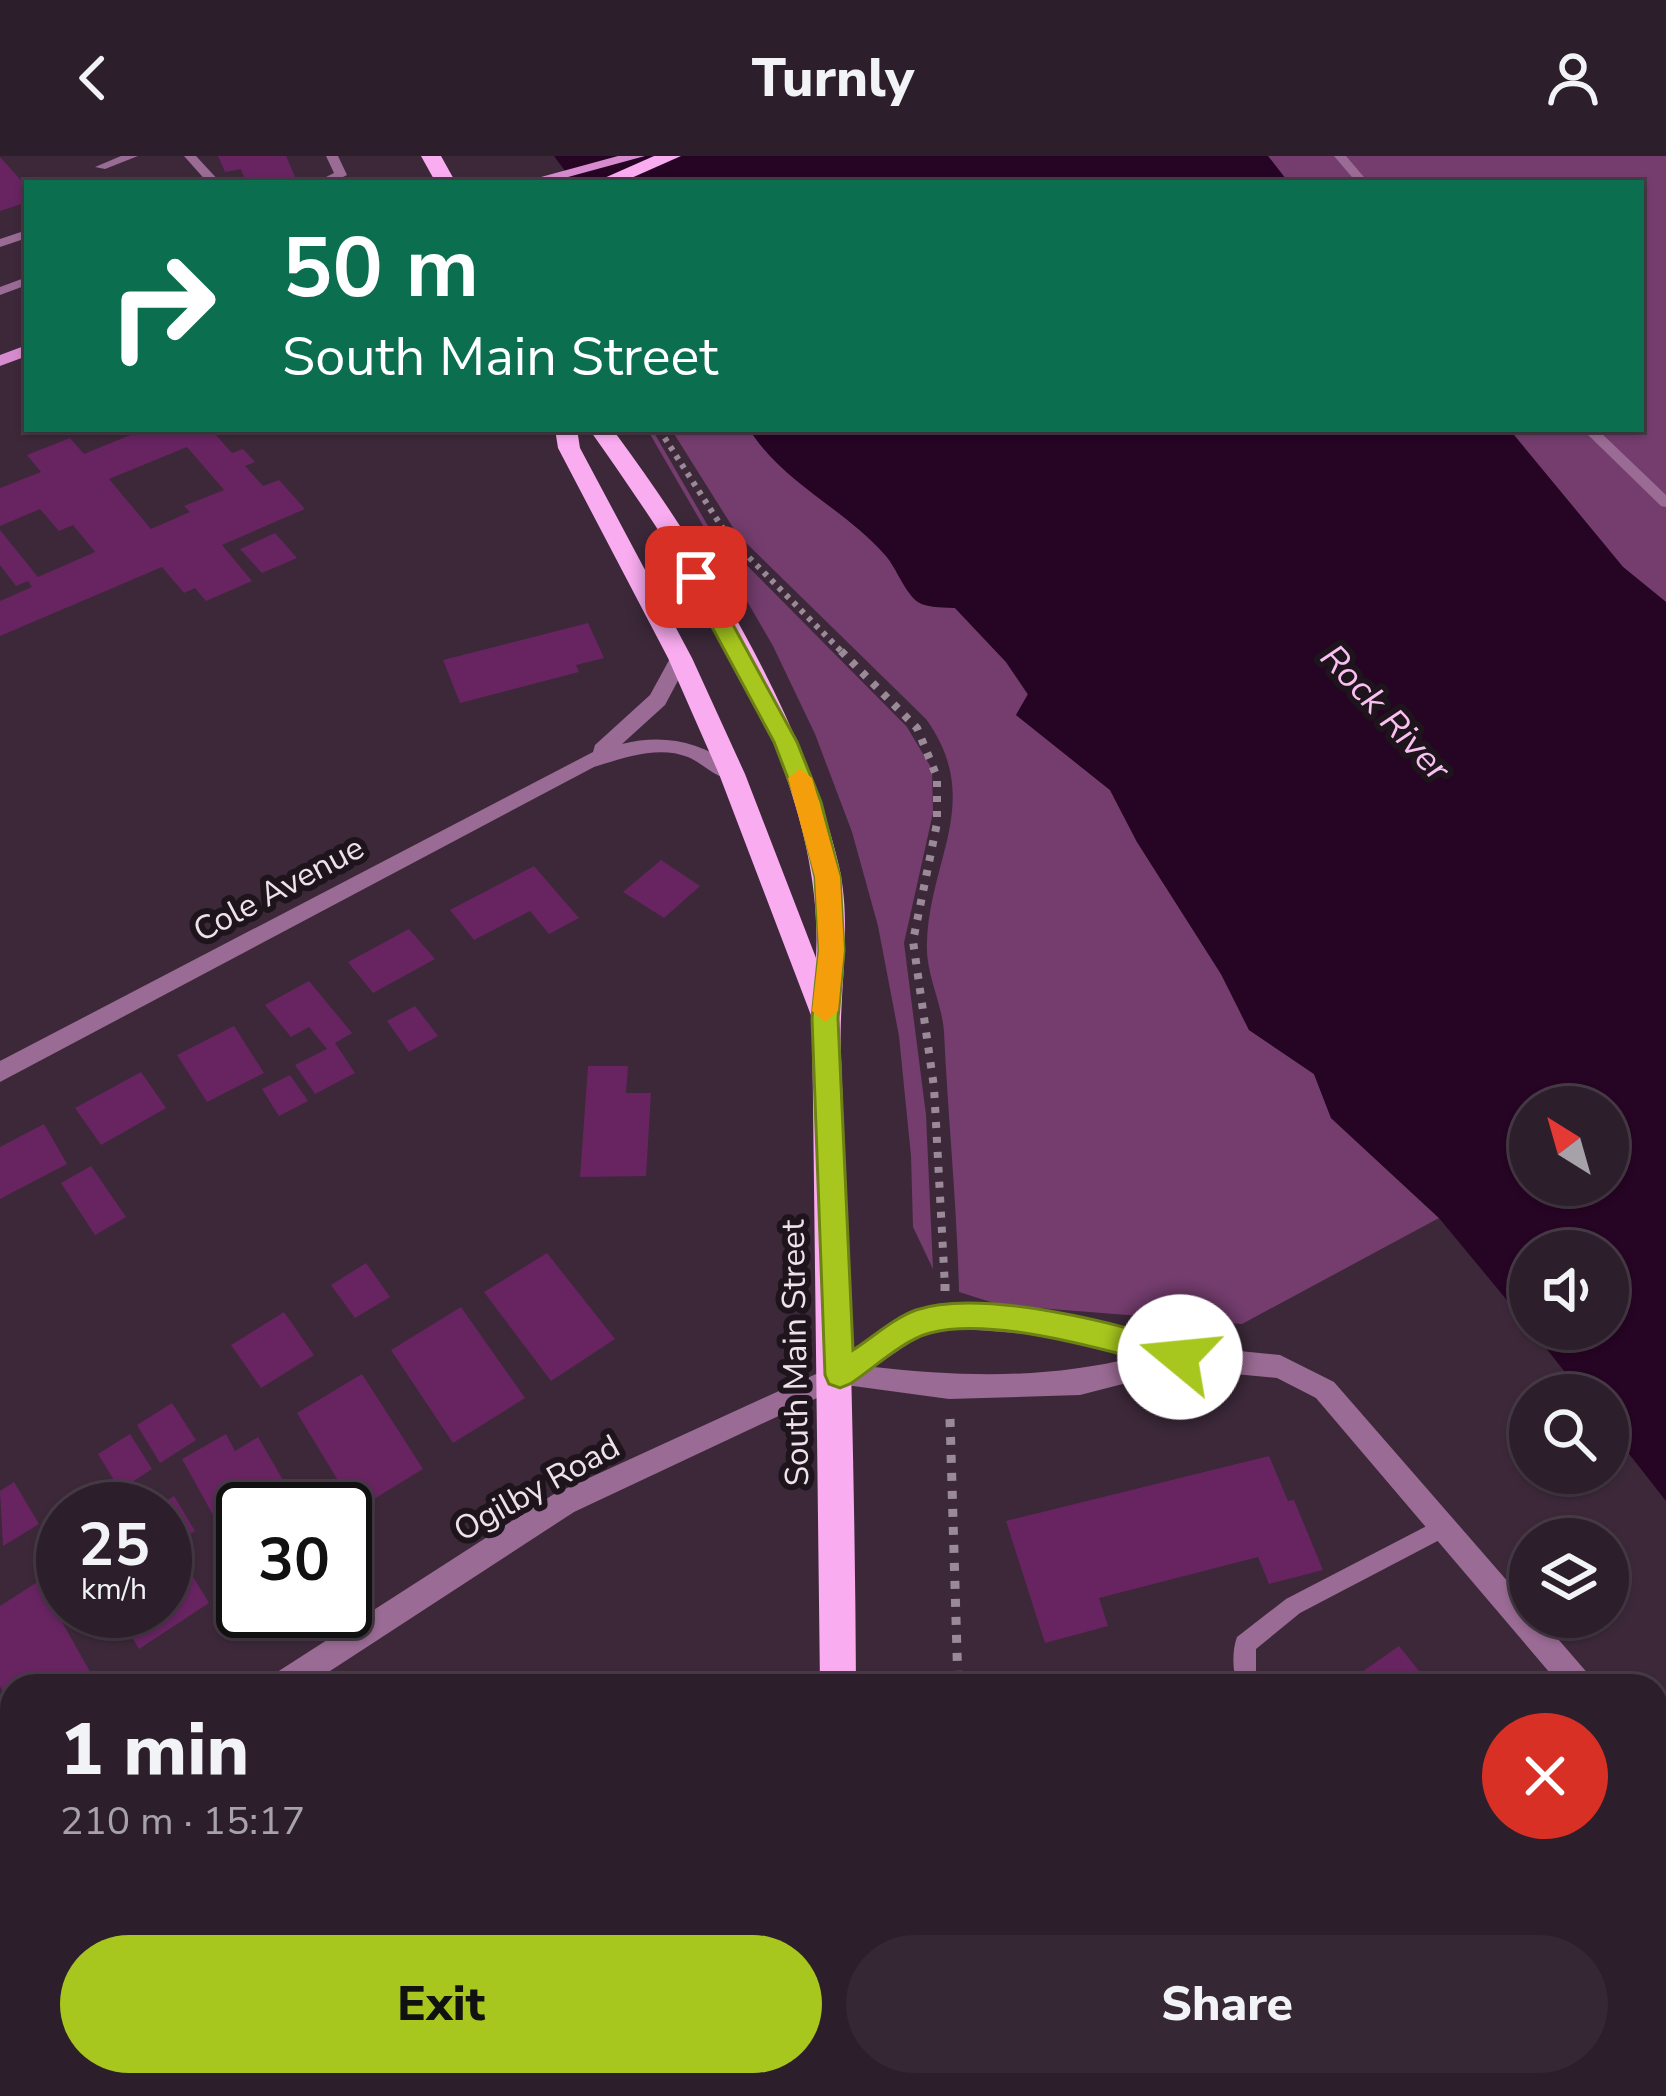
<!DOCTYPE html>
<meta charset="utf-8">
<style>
:root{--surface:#2d1e2b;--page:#352733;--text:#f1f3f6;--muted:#a7a2a9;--line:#483c47;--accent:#a7c71e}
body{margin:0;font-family:"Nunito Sans",sans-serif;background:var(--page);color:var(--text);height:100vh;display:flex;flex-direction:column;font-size:45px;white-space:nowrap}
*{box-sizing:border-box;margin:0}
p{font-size:39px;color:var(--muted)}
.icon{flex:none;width:66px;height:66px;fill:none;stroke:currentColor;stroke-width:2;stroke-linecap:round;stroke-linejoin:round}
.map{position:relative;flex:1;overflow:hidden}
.panel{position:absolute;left:0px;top:1518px;width:1668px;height:423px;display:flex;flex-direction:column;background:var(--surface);border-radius:36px 36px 0 0;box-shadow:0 3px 9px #0004,0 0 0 3px var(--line)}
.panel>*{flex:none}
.banner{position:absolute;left:24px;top:24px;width:1620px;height:252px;border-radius:0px;box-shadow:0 3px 9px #0004,0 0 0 3px var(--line);background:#0b6e4f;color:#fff;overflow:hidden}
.needle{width:78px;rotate:323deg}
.buttons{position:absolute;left:1509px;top:930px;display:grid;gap:24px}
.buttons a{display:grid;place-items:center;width:120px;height:120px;border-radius:50%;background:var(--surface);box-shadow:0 3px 9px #0004,0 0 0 3px var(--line);font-size:60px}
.speed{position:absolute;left:36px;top:1326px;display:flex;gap:24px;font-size:60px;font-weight:700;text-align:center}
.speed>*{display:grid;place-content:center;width:156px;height:156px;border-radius:50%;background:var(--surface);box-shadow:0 3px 9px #0004,0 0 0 3px var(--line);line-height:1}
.speed small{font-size:30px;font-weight:400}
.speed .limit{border:6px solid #111;border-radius:18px;background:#fff;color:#111}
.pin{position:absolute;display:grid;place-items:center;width:102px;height:102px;color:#fff;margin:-51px;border-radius:24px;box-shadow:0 6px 18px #0006}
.me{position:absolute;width:132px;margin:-66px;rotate:287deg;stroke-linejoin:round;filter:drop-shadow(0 0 9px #0008)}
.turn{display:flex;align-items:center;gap:42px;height:252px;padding:0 60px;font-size:54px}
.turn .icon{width:156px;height:156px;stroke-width:2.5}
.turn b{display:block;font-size:84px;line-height:102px}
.round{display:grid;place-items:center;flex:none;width:126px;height:126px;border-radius:63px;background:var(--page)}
.summary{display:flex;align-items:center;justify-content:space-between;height:204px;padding:0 60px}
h1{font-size:72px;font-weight:800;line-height:90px}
.cta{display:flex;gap:24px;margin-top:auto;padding:24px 60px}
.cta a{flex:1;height:138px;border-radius:72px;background:var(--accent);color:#111;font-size:48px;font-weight:800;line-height:138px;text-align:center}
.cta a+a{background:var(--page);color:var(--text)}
header{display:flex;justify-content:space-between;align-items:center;height:156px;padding:0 60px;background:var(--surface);font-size:54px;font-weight:800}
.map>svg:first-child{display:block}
</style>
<header><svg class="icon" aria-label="back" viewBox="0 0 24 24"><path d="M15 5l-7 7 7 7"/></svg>Turnly<svg class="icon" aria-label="person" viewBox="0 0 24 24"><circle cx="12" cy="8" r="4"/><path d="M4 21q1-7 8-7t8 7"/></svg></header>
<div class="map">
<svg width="1666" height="1940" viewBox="0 0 1666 1940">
<rect width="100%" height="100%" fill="#3c2839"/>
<g fill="#743d6e">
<path d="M1268 0H1666V446L1623 411 1509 273H1641V27H1289Z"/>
<path d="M647 273H652L708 370 907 571 932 613 933 657 904 787 926 959 933 1113 913 1071 911 1000 899 880 878 770 852 676 815 578 773 490Z"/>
<path d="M671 273H749C783 326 844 352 886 400 897 413 905 436 918 446 927 452 943 451 955 452L1006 506 1028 539 1016 559 1110 634 1137 686 1221 818 1249 874 1314 918 1331 962 1439 1062 1242 1168 1000 1149 959 1136C957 1049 948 963 944 876 942 846 925 817 927 786 930 702 984 644 926 563L737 378Z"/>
</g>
<g fill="#260424" fill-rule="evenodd">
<path d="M554 0H1268L1289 27H574Z"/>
<path d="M749 273H1509L1623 411 1666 446V1345L1608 1271V1239H1583L1531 1173H1608V1095H1530V1172L1439 1062 1331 962 1314 918 1249 874 1221 818 1137 686 1110 634 1016 559 1028 538 1006 506 955 452C944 451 927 452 918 446 905 437 897 413 886 400 844 352 783 327 749 273ZM1530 951H1608V1029H1530Z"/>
</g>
<g fill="#672461" fill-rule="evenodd">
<path d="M218 0H286L296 23 246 27 241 13 225 16Z"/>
<path d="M0 1 27 31V46L0 55Z"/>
<path d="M145 273H224L214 277 232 297 243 293 255 306 245 310 263 330 279 324 305 353 222 389 252 425 206 445 195 432 184 437 162 411 0 480V445L32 431 28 425 16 430 0 409V374L38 421 95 396 73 369 59 375 40 353 0 370V332L41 316 27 299 70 282 84 298ZM187 291 224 334 184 350 190 356 151 373 109 323Z"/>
<path d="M275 377 297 402 262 417 240 393Z"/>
<path d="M588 467 604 502 576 509 579 516 460 547 443 504Z"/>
<path d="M661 704 700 730 664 762 623 736Z"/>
<path d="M534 710 579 762 549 778 530 755 474 784 450 754Z"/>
<path d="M409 773 435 803 373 837 348 806Z"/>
<path d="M309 825 352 877 335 887 355 917 315 938 295 909 327 893 309 871 291 881 265 849Z"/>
<path d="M415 850 438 880 409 896 387 865Z"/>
<path d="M234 870 264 917 207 946 177 899Z"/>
<path d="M588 910H628L626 937H651L646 1020 580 1021Z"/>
<path d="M141 916 166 952 101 989 75 952Z"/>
<path d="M290 919 308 945 279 960 262 933Z"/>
<path d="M44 968 67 1008 0 1043V991Z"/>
<path d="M91 1010 126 1061 95 1079 61 1027Z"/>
<path d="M547 1097 615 1183 551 1225 484 1136Z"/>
<path d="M366 1107 390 1141 355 1162 331 1129Z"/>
<path d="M461 1151 525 1242 453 1287 391 1194Z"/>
<path d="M284 1156 314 1199 261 1232 231 1189Z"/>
<path d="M362 1218 423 1313 356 1354 297 1257Z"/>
<path d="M172 1247 196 1284 160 1307 137 1269Z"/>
<path d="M130 1278 152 1313 120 1334 98 1298Z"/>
<path d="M226 1278 235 1295 258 1281 300 1353H243V1413L182 1303Z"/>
<path d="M1269 1300 1288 1345 1294 1344 1323 1414 1269 1428 1258 1401 1099 1442 1108 1470 1045 1487 1006 1365Z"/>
<path d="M14 1326 39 1368 3 1390 0 1335Z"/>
<path d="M174 1340 195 1375 173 1388 209 1447 139 1493 117 1455H165V1353H154Z"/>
<path d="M39 1425 93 1521 79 1530H12V1552L0 1530V1450Z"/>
<path d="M1399 1490 1431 1530H1342Z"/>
<path d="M1656 1863 1666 1880V1940H1544L1538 1929H1656Z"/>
<path d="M200 1929H269L254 1940H205Z"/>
<path d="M311 1929H347L353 1940H297Z"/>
</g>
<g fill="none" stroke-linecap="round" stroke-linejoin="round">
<path stroke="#9a8997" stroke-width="6" stroke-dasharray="4.5 6" stroke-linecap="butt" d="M659 273 727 379 844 498"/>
<path stroke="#9a8997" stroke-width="8" stroke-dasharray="6 9" stroke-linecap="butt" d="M841 495 917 572 937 621V667L913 785 934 931 945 1131"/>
<g stroke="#9a8997" stroke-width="9" stroke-dasharray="8 10" stroke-linecap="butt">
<path d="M945 1128V1135"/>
<path d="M950 1263 958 1530"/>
<path d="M968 1929 969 1940"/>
</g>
<g fill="#9a6b94" fill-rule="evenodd">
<path d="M121 0H138L105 13 95 11Z"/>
<path d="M184 0H196L221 27H208Z"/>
<path d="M326 0H338L347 19 331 27H314L334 17Z"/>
<path d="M1334 0H1346L1369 27H1357Z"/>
<path d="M27 74V82L0 91V83Z"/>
<path d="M27 121V129L0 139V131Z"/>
<path d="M1582 273H1597L1666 339V351L1661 350Z"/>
<path d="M1444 1361 1451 1364 1454 1371 1451 1378 1300 1457 1256 1493V1519L1261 1530H1238C1232 1516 1232 1494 1237 1481L1286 1443Z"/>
<path d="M1495 1929H1520L1525 1940H1500Z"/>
</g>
<g fill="#9a6b94" fill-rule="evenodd">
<path d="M680 495 690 502 665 549 622 588C667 577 702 587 739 613L742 618 739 623C720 627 706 609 688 601 658 589 623 602 594 611L0 926V905L593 596 595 589 650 539 673 497Z"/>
<path d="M963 1151 1065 1159 1180 1189 1280 1199 1334 1226 1530 1451V1461H1539L1590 1520 1594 1530H1561L1316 1242 1277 1222 1181 1213 1080 1239 949 1243 831 1227 827 1219 831 1211 912 1157ZM963 1173 1065 1181 1136 1201C1048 1223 964 1221 874 1211L926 1176Z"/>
<path d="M1656 1604 1666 1608V1646L1656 1642Z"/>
</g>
<g fill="#9a6b94" fill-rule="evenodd">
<path d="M840 1207 849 1211 853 1219 849 1227 574 1356 307 1530H267L271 1520 554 1338Z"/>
<path d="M12 1688V1721L0 1726V1693Z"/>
</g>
<g fill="#d68bce" fill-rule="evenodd">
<path d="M618 0H645L546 27H519Z"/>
<path d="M27 189V200L0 210V199Z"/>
</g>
<g fill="#faacf1" fill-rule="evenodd">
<path d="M421 0H441L456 27H436Z"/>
<path d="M654 0H681L620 27H593Z"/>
<path d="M555 273H577L580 292 692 502 745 618 816 802C826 619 691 417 589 273H612L619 282C707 401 805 566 839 710 853 773 838 837 841 901 849 1111 855 1320 856 1530H820L812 862 719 618 668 502 558 292Z"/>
<rect x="760" y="1929" width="40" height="11"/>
<rect x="857" y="1929" width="40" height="11"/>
</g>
</g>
<path fill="#a7c71e" stroke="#6d8114" stroke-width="3" d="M696 413 707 421 797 586 821 646 840 721 844 794 838 862 853 1194C873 1181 894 1162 916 1154 981 1132 1127 1168 1191 1192L1195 1201 1191 1211 1180 1214C1114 1196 996 1160 930 1177 903 1184 873 1213 850 1228L840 1232 829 1228 825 1219 812 862 819 794 815 721 797 646 774 586 685 421Z"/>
<path fill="#f59e0b" d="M800 613 812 622 840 721 844 794 838 855 825 866 812 855 819 794 815 721 788 622Z"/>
<g text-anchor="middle" stroke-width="12" stroke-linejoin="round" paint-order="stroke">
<g font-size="33" fill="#eee1ec" stroke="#1d141c">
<text transform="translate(278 732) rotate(-28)" y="12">Cole Avenue</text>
<text transform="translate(794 1197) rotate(-91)" y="12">South Main Street</text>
<text transform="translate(536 1331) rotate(-29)" y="12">Ogilby Road</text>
</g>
<g font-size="36" font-style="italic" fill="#f9bff1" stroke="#1d141c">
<text transform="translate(1386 556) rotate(47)" y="13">Rock River</text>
</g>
</g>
</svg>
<div class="buttons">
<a><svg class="needle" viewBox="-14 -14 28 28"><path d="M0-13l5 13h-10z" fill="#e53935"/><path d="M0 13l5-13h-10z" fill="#a7a2a9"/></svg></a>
<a><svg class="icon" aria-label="sound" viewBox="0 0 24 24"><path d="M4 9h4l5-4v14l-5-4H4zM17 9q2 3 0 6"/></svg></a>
<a><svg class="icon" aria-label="search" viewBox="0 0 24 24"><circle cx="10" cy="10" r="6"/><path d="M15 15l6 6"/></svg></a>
<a><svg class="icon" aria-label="layers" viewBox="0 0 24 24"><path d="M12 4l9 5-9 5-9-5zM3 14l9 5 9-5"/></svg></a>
</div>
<div class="speed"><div>25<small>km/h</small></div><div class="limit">30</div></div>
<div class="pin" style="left:696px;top:421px;background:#d93025"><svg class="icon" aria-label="arrive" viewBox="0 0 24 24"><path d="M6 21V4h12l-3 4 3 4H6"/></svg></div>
<svg class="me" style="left:1180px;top:1201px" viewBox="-20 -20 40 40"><circle r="19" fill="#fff"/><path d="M0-13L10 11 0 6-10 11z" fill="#a7c71e"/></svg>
<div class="banner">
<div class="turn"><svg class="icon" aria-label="right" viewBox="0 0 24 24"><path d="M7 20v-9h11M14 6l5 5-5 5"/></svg><div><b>50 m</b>South Main Street</div></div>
</div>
<section class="panel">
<div class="summary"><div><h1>1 min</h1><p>210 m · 15:17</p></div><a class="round" style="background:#d93025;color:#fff"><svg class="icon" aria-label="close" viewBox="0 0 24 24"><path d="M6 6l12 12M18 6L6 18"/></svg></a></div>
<div class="cta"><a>Exit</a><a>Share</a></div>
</section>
</div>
